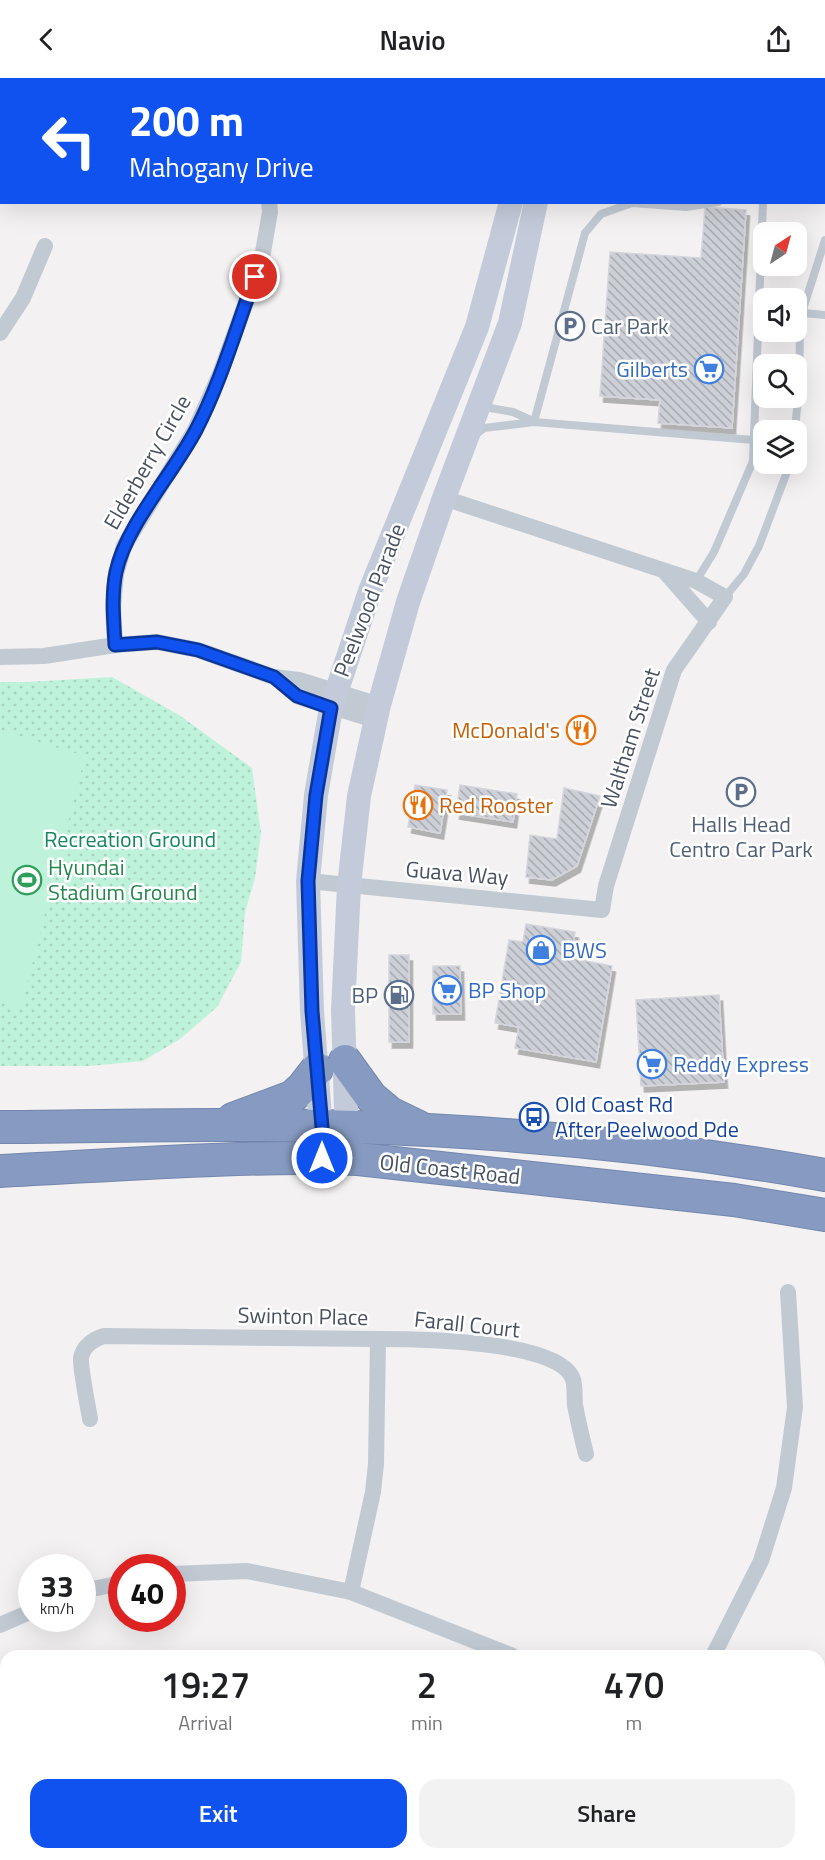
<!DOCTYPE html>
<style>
:root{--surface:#fff;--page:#f2f2f2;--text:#202124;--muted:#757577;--accent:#1052ef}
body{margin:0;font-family:"Titillium Web",sans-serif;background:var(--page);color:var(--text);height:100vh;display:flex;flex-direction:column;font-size:22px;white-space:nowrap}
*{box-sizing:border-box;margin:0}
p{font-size:20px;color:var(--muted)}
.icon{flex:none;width:33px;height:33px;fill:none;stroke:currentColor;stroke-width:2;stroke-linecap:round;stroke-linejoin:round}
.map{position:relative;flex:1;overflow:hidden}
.panel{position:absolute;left:0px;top:1572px;width:825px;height:210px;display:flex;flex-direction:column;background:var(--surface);border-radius:18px 18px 0 0;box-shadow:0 6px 24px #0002}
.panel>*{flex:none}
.guide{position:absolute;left:0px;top:0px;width:825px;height:126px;box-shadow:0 6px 24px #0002;background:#1052ef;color:#fff;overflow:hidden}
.needle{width:39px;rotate:36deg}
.tools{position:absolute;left:753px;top:144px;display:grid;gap:12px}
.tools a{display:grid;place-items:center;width:54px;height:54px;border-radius:12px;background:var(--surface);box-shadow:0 6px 24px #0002;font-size:30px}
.speed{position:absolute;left:18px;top:1476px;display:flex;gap:12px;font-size:30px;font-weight:700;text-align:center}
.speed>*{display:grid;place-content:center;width:78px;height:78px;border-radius:50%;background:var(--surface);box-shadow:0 6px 24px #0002;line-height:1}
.speed small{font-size:15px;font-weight:400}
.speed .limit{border:9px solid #d22;background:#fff;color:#111}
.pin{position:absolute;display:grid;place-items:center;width:51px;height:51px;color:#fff;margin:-26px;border:3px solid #fff;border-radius:50%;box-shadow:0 2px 6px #0007}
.me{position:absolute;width:66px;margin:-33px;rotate:0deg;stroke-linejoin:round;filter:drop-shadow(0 0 4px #0008)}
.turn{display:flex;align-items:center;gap:21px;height:126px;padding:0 30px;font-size:27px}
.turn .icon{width:78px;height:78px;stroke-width:2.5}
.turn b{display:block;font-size:42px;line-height:51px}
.eta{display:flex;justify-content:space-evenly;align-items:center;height:102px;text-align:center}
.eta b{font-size:36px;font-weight:600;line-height:42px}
.cta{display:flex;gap:12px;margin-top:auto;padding:12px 30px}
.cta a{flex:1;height:69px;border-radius:18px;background:var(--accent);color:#fff;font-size:24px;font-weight:600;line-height:69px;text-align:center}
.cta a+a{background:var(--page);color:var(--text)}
header{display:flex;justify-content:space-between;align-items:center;height:78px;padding:0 30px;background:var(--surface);font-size:27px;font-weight:600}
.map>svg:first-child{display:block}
</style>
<header><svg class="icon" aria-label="back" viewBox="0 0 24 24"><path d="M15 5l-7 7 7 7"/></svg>Navio<svg class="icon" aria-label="share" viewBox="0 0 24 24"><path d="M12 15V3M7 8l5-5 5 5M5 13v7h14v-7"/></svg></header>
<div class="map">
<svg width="825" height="1782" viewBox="0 0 825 1782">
<defs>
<pattern id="grass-dots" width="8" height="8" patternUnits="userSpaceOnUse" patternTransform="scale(1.5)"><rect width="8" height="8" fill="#bef2da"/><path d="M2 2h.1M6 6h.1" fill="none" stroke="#a5d1be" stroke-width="1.8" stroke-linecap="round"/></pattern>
<pattern id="building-back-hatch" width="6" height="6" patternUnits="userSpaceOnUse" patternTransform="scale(1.5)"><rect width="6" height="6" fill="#cdcfd6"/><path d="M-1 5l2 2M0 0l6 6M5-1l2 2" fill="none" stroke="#a8aab1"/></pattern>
<filter id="shadow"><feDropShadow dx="3.5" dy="6" stdDeviation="0" flood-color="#0004"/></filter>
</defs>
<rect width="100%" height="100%" fill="#f3f1f1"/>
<path fill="url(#grass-dots)" d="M112 599 179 637 252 690 261 755 255 800 245 834 241 884 217 929 180 961 143 983 89 988H0V604H28Z"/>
<path fill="#bef2da" d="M0 652 85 678 21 931 0 925Z"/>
<g fill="url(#building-back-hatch)" stroke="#d5d6dd" stroke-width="1.5" filter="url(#shadow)">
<path d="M705 129 746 132 732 350 658 345 660 322 600 318 610 174 701 180Z"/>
<path d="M415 707 447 712 440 755 408 749Z"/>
<path d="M460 707 517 716 513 744 456 735Z"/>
<path d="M564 710 600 718 577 788 552 802 526 799 530 757 557 761Z"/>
<path d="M526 846 575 854 571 880 612 888 596 984 515 970 519 949 495 945 509 862 523 864Z"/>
<rect x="389" y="877" width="20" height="87"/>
<path d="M433 888H460L461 936H433Z"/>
<path d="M719 917 724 1004 641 1008 636 922Z"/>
</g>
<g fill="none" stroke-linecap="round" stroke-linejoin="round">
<g stroke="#7286ae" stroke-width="34">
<g id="highway">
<path d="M345 983 371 1019 390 1035 419 1049"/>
<path d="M233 1041 292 1019 303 1009 317 991"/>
<path d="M0 1049C118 1048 237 1045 355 1049 512 1054 670 1069 825 1097"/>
<path d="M0 1093C119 1087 239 1077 358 1081L734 1122 825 1137"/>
</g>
</g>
<g stroke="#c1c9d3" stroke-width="8">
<path d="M803 235 825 237"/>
<path d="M479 328 513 334 533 343"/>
<path d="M534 344 585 155 601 136 632 125 686 129 718 124"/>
<path d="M795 352 799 309 800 253 804 228 825 162"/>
<path d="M475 357 484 350 534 344 754 362"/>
<path d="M696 503 714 474 753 383 763 124"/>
<path d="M725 519 744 496 759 468 790 386"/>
</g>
<g stroke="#c1c9d3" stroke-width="16">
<path d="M229 0 230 2"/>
<path d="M811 0V2"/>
<path d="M0 255 23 220 45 168"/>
<path d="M665 494 709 544"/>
<path d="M115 567 113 529 116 496 124 468 195 352 220 296 262 180 270 134 269 124"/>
<path d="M0 579 44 578 115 567 157 564 198 572 274 599 299 602 379 627"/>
<path d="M275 599 297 618 375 642"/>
<path d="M308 803 602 832 606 808 674 592 725 519 696 503 444 420"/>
<path d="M378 1261C415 1261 555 1262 572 1299 576 1307 574 1318 575 1327 578 1343 582 1360 586 1376"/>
<path d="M90 1341C88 1328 80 1290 81 1280 83 1268 94 1261 104 1258L378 1261 376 1386 373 1414 351 1514"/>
<path d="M172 1496 247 1493 351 1514 513 1578"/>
<path d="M82 1513 122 1505"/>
<path d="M0 1547 32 1533"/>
<path d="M713 1578 761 1483 784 1410 795 1329 788 1214"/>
<path d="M819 1681 825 1682"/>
<path d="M25 1782 31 1776"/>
<path d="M460 1782 462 1776"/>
</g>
<g stroke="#c3cbda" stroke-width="24">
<path d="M515 0V2"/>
<path d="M541 0V2"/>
<path d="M824 38H825"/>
<path d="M322 1065 312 933 308 803 316 717 331 630 370 513 477 249 511 124"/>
<path d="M347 1066 343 932 349 808 359 718 379 627 408 524 444 420 510 245 536 124"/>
</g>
<use href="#highway" stroke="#879bc2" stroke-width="32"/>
</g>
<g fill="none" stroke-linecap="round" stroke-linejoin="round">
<g stroke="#0a359b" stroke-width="15">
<path id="route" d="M255 199C236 250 221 304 196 352 173 396 126 447 116 494 111 518 114 544 115 567L157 564 198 572 274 599 297 618 331 630 316 717 308 803 312 933 322 1049V1080"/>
</g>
<use href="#route" stroke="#1052ef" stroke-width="10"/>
</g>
<defs>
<g id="parking-ring" transform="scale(1.5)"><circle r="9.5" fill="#fff" stroke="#5c6f8a" stroke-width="1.5"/><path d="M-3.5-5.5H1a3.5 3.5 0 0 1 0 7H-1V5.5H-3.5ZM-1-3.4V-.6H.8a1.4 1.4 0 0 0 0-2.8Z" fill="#5c6f8a"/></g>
<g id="supermarket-ring" transform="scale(1.5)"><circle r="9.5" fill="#fff" stroke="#3f7fe0" stroke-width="1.5"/><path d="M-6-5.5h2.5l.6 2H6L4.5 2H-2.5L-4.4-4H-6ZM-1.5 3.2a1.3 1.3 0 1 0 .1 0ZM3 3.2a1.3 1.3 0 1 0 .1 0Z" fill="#3f7fe0"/></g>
<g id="restaurant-ring" transform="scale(1.5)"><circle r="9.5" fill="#fff" stroke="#e8710a" stroke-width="1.5"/><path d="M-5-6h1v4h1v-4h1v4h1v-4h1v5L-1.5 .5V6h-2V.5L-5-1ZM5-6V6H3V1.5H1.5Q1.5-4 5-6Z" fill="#e8710a"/></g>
<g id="stadium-ring" transform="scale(1.5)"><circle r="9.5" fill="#fff" stroke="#2e9e5b" stroke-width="1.5"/><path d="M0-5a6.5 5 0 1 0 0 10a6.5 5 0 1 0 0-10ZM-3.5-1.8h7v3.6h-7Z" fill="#2e9e5b"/></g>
<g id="shop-ring" transform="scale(1.5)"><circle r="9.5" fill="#fff" stroke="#3f7fe0" stroke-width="1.5"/><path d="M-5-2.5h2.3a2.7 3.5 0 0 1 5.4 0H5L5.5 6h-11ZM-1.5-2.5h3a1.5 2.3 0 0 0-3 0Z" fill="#3f7fe0"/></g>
<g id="fuel-ring" transform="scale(1.5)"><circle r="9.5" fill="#fff" stroke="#5c6f8a" stroke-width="1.5"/><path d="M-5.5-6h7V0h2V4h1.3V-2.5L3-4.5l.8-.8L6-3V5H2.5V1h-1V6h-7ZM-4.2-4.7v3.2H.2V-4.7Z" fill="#5c6f8a"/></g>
<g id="bus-ring" transform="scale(1.5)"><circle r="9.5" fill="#fff" stroke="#1a4fb4" stroke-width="1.5"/><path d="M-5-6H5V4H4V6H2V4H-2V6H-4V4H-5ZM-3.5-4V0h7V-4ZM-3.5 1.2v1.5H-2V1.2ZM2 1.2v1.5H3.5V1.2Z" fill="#1a4fb4"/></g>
</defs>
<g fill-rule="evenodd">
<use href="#parking-ring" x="570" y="248"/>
<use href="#supermarket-ring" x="709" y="291"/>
<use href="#restaurant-ring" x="581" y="652"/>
<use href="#parking-ring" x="741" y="714"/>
<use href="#restaurant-ring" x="418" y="727"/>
<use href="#stadium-ring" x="27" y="802"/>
<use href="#shop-ring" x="541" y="872"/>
<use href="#supermarket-ring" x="447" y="912"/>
<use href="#fuel-ring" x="399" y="917"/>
<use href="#supermarket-ring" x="652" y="986"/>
<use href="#bus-ring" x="534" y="1039"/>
</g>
<g text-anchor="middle" stroke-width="5" stroke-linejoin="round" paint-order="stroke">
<g font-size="22" fill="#4e5e75" stroke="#fff" text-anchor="start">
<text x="591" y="256">Car Park</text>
<text x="741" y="754" text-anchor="middle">Halls Head<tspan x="741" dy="25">Centro Car Park</tspan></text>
<text x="378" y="925" text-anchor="end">BP</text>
</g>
<g font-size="22" fill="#366cbe" stroke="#fff" text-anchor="start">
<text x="688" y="299" text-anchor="end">Gilberts</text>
<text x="562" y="880">BWS</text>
<text x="468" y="920">BP Shop</text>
<text x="673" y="994">Reddy Express</text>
</g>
<g font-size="22" fill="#485160" stroke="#fff">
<text transform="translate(147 384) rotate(-60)" y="8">Elderberry Circle</text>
<text transform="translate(369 522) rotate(-69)" y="8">Peelwood Parade</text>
<text transform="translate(630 660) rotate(-72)" y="8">Waltham Street</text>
<text transform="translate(457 795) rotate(5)" y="8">Guava Way</text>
<text transform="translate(450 1091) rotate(6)" y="8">Old Coast Road</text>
<text transform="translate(303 1238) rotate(1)" y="8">Swinton Place</text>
<text transform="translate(467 1246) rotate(6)" y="8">Farall Court</text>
</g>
<g font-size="22" fill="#c56008" stroke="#fff" text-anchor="end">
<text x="560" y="660">McDonald's</text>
<text x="439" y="735" text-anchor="start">Red Rooster</text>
</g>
<g font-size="22" fill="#13875d" stroke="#fff">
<text x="130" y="769">Recreation Ground</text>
</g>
<g font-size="22" fill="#27864d" stroke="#fff" text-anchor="start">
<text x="48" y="797">Hyundai<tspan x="48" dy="25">Stadium Ground</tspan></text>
</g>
<g font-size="22" fill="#164399" stroke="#fff" text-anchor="start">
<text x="555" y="1034">Old Coast Rd<tspan x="555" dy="25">After Peelwood Pde</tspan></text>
</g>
</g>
</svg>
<div class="tools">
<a><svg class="needle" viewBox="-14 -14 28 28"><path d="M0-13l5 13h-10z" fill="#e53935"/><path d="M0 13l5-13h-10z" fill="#757577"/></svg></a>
<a><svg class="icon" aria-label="sound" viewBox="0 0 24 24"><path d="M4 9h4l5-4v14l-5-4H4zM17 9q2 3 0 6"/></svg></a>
<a><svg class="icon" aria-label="search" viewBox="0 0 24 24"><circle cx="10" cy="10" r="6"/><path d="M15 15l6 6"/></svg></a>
<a><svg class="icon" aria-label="layers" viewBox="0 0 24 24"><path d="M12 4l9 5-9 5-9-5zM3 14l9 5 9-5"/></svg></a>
</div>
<div class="speed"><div>33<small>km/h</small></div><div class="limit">40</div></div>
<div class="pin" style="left:255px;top:199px;background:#d93025"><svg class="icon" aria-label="arrive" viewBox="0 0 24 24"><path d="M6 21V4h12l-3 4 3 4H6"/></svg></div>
<svg class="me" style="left:322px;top:1080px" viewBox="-20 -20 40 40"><circle r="17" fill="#1052ef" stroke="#fff" stroke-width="3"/><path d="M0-11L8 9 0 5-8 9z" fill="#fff"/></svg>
<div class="guide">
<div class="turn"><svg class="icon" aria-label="left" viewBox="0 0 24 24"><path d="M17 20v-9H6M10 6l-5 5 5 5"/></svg><div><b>200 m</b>Mahogany Drive</div></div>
</div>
<section class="panel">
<div class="eta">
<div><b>19:27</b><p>Arrival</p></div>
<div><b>2</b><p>min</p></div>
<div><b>470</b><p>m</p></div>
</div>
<div class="cta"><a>Exit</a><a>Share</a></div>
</section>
</div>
